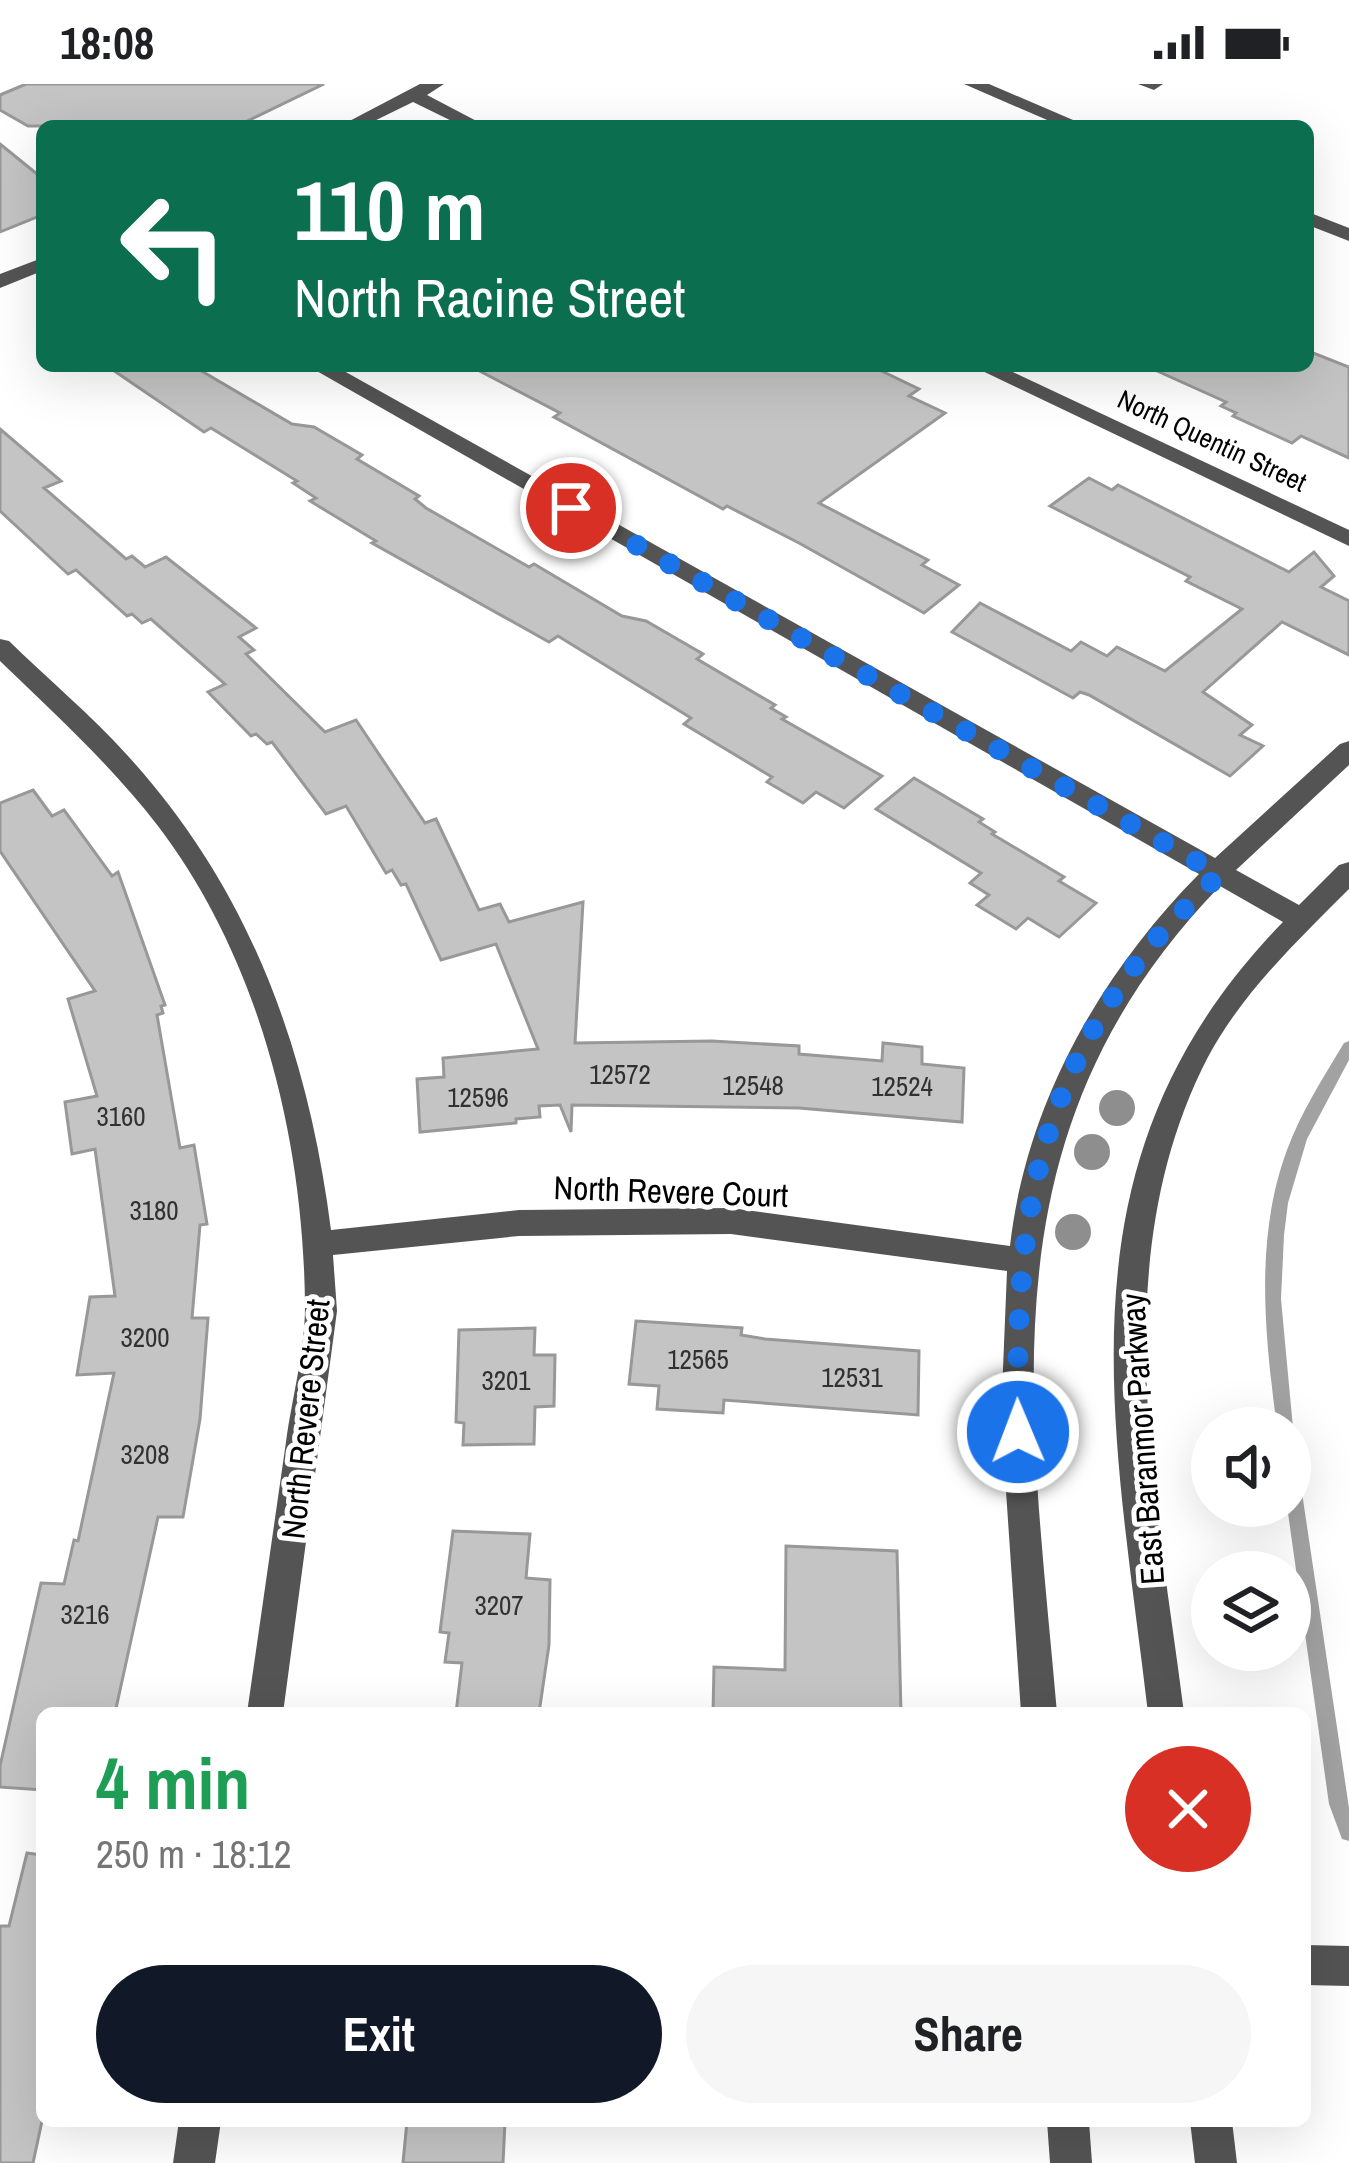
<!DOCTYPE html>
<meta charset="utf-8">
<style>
:root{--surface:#fff;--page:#f6f6f6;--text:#202124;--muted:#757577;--accent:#111827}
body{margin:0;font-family:"Archivo Narrow",sans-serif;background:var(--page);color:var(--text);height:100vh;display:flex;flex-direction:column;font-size:45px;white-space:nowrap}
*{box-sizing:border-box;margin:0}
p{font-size:39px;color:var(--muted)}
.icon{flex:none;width:66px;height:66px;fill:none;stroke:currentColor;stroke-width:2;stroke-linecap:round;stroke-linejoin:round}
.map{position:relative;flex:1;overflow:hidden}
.side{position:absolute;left:36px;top:1623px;width:1275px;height:420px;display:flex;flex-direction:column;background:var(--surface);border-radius:18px;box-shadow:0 12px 48px #0002}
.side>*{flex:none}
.top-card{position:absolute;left:36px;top:36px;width:1278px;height:252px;border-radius:18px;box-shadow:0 12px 48px #0002;background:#0b6e4f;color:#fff;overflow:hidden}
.controls{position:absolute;left:1191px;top:1323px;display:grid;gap:24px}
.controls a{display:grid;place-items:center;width:120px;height:120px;border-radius:50%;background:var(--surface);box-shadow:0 12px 48px #0002;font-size:60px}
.pin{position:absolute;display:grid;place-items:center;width:102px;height:102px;color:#fff;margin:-51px;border:6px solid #fff;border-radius:50%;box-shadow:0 3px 12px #0007}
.me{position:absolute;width:132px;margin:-66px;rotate:359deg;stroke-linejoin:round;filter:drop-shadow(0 0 9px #0008)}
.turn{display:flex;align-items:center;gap:42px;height:252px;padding:0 60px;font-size:54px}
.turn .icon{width:156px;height:156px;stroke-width:2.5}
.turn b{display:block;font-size:84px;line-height:102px}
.round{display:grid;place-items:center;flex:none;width:126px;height:126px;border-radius:63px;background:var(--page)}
.head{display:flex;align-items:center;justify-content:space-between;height:204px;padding:0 60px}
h1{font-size:72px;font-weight:700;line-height:90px;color:#1e9e55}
.cta{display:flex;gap:24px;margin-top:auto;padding:24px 60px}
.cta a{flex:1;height:138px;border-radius:72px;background:var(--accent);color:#fff;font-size:48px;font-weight:700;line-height:138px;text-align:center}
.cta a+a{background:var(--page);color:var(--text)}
.status{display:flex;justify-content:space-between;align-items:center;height:84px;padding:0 60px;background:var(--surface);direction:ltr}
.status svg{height:33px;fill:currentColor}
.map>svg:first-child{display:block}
</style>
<div class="status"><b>18:08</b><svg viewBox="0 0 49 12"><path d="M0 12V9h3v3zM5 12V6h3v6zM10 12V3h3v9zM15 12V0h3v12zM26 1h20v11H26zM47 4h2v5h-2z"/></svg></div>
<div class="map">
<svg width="1349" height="2079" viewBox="0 0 1349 2079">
<rect width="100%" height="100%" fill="#fff"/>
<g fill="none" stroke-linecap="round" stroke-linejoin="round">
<g fill="#a2a2a2" fill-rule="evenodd">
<path d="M1349 957V976L1307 1055 1288 1119 1284 1151 1281 1215 1293 1344 1290 1349V1344H1277C1265 1252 1254 1155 1287 1066 1301 1028 1323 994 1344 959Z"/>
<path d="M1290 1375 1296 1377 1298 1382 1349 1724V1757L1342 1755 1329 1720 1287 1422H1290Z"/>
</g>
</g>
<g fill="#c4c4c4" stroke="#989898" stroke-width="3">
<path d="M26 0H324L237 42H28L0 26V11Z"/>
<path d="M0 60 42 94V131L0 148Z"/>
<path d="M1308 267 1349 283V374L1301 352 1292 359 1233 332 1236 329 1221 322 1226 318 1146 282H1308Z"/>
<path d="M107 282H193L292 340 314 343 362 371 357 375 419 412 415 415 426 424 529 483 534 480 622 532 646 537 703 570 697 575 775 621 771 624 786 633 782 635 882 692 844 724 816 708 803 719 767 698 772 693 684 640 691 634 558 552 549 558 372 459 376 457 310 417 316 414 293 399 297 397 211 344 204 348Z"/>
<path d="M470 282H871L919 305 909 312 945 329 819 419 928 476 922 481 959 501 924 529 799 459 727 422 723 425 554 333 560 329Z"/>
<path d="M0 345 61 397 44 404 126 475 132 472 145 483 166 473 256 544 239 553 254 566 246 570 325 648 356 636 425 739 436 735 479 826 500 820 509 838 583 818 575 959 712 957 799 962V970L882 977 883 959 922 963V980L964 984 962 1038 799 1024 572 1021 571 1048 560 1021 539 1022 540 1033 516 1035V1039L420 1048 417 995 444 993 443 974 538 965 496 860 441 876 406 800 401 801 392 786 386 789 346 722 326 730 272 658 267 660 256 650 251 652 208 608 225 600 151 535 142 539 132 530 127 532 76 486 68 490 0 427Z"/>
<path d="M1089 394 1112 406 1118 401 1289 488 1314 468 1334 492 1321 503 1349 517V571L1282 538 1203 608 1252 641 1240 651 1263 662 1230 692 1089 611 1080 608 1073 614 952 548 980 519 1071 567 1081 558 1107 572 1117 563 1165 587 1242 525 1186 497 1190 493 1050 422Z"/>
<path d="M914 694 983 735 979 738 995 748 992 750 1064 793 1059 797 1096 819 1059 853 1028 834 1016 845 977 821 989 811 970 799 981 789 876 725Z"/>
<path d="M33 706 52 732 64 726 112 792 118 788 165 921 161 922 163 929 157 931 180 1064 194 1061 207 1140 200 1141 192 1234H208L200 1335 183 1433H158L115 1629H42V1706L0 1703V1682L41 1499 64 1500 74 1456 78 1457 114 1289 77 1291 90 1213 115 1212 95 1065 72 1070 65 1018 97 1012 68 915 95 907 0 767V719Z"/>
<path d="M636 1237 742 1244 741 1251 765 1255 919 1267 918 1331 724 1316 723 1329 657 1325 659 1302 629 1300Z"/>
<path d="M535 1244 534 1271H555L554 1322 535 1323 534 1360 463 1361 464 1339 456 1338 459 1246Z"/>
<path d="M453 1447 530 1450 526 1494 550 1496 549 1561 539 1629H456L462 1579 445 1578 449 1549 440 1548Z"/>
<path d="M786 1462 897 1467 901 1629H713L714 1583 785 1586Z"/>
<path d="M27 1769 42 1771V2037L33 2079H0V1842H9Z"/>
<path d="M407 2037H505L503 2079H403Z"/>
</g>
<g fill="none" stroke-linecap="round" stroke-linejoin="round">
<g fill="#545454" fill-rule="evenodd">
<path d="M420 0H444L427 11 486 42H462L413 18 364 42H340Z"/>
<path d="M964 0H989L1087 42H1061Z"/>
<path d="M1138 0H1163L1154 6Z"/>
<path d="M1308 128 1349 144V157L1308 141Z"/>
<path d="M42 174V187L0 204V190Z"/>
<path d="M308 282H335L1215 774 1340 660 1349 657V681L1236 786 1299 821 1339 781 1349 778V805C1299 855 1242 909 1208 973 1103 1175 1157 1414 1184 1629H1148C1113 1332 1052 1075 1283 838L1220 802C981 1049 1030 1317 1057 1629H1021L1001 1333 1007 1187 731 1150 519 1152 333 1171 337 1227 283 1629H247C260 1539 273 1448 286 1358 292 1314 305 1267 305 1223 304 1056 260 876 158 742 111 681 55 630 0 577V555L9 557C48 595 91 631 128 672 251 807 308 967 331 1146L519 1126 731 1124 1010 1162C1026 1020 1100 890 1199 790Z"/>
<path d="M972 282H1000L1349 446V462Z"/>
<path d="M1305 1861 1349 1862V1902L1305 1901Z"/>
<path d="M179 2037H221L215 2079H173Z"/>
<path d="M1047 2037H1089L1092 2079H1050Z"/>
<path d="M1190 2037H1232L1237 2079H1195Z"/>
</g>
</g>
<g fill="#8e8e8e">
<circle cx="1117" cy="1024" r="18"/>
<circle cx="1092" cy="1068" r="18"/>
<circle cx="1073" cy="1148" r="18"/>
</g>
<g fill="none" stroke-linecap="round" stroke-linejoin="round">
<path stroke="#1a73e8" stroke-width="21" stroke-dasharray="0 37.8" d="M571 424 1219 790C1194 817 1165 842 1143 871 1027 1019 1015 1166 1018 1348"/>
</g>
<g text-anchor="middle" stroke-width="10" stroke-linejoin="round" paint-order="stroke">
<g font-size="27" fill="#000" stroke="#fff">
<text transform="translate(1212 357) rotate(25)" y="9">North Quentin Street</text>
</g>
<g font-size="27" fill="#313131">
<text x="620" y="1000">12572</text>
<text x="753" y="1011">12548</text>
<text x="902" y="1012">12524</text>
<text x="478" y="1023">12596</text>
<text x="121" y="1042">3160</text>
<text x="154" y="1136">3180</text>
<text x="145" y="1263">3200</text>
<text x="698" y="1285">12565</text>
<text x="852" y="1303">12531</text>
<text x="506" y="1306">3201</text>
<text x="145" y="1380">3208</text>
<text x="499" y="1531">3207</text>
<text x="85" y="1540">3216</text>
</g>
<g font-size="33" fill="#000" stroke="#fff">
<text transform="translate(671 1107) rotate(2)" y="12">North Revere Court</text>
<text transform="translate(305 1335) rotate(-84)" y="12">North Revere Street</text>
<text transform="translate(1142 1355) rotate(-94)" y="12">East Baranmor Parkway</text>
</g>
</g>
</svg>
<div class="controls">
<a><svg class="icon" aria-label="sound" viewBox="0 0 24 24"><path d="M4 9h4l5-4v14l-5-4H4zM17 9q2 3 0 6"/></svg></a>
<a><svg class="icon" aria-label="layers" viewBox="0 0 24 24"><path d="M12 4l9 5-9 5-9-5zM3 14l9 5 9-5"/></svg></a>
</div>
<div class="pin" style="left:571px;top:424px;background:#d93025"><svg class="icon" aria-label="arrive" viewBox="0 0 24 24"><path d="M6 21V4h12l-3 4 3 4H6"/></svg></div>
<svg class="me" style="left:1018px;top:1348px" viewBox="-20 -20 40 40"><circle r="17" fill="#1a73e8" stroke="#fff" stroke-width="3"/><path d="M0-11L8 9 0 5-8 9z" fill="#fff"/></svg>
<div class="top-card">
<div class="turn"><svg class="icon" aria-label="left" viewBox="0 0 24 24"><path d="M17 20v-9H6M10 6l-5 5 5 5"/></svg><div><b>110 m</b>North Racine Street</div></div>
</div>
<section class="side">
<div class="head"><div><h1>4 min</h1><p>250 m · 18:12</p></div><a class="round" style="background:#d93025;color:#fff"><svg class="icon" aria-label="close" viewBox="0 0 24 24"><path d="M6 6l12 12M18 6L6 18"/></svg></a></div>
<div class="cta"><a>Exit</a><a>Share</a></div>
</section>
</div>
